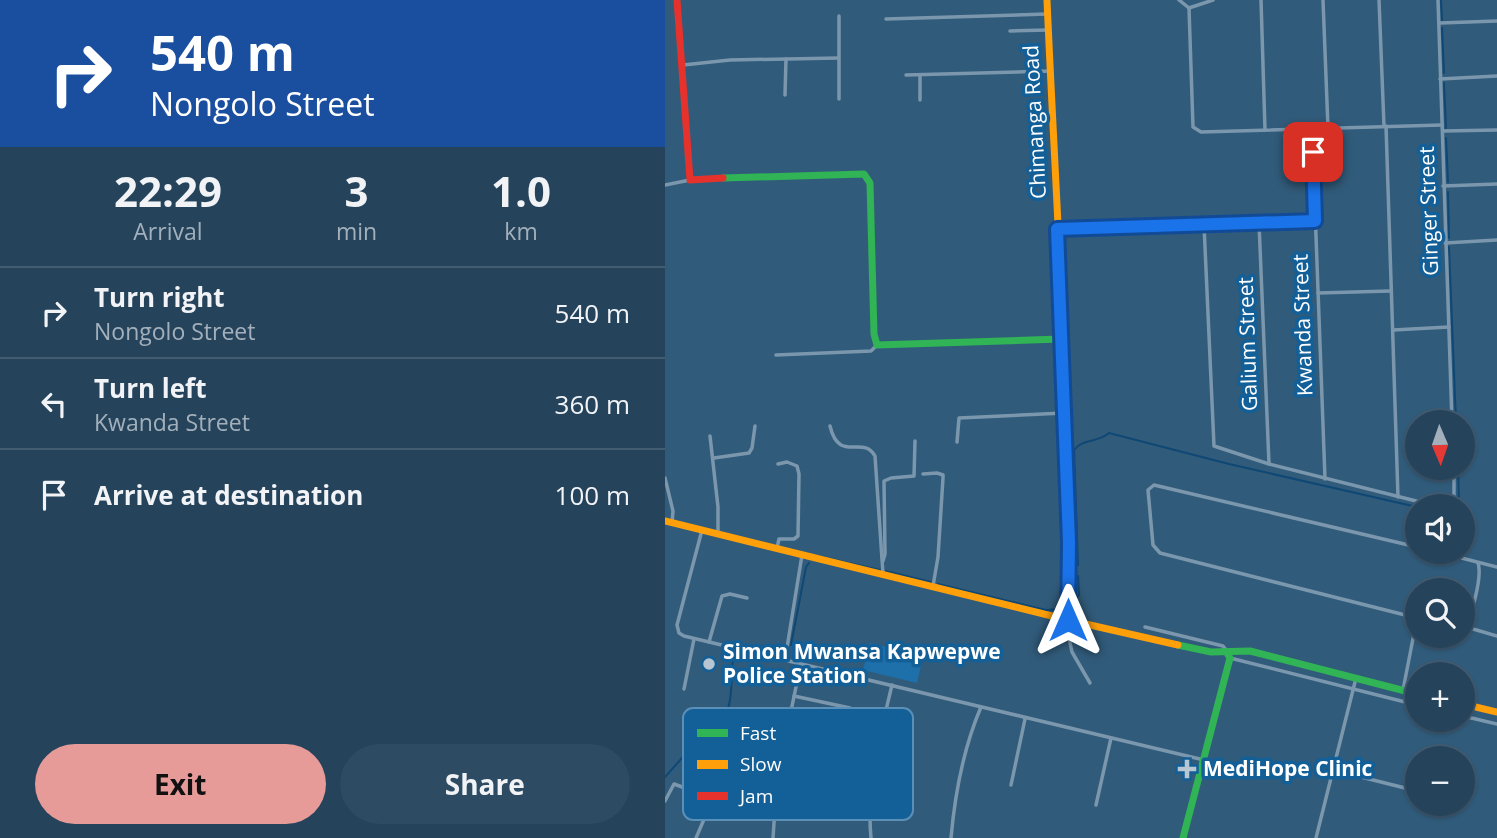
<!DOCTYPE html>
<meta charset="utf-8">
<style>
:root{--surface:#25445c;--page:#2d4b62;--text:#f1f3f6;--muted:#a3b0bb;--line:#425c72;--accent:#e69b98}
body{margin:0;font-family:"Open Sans",sans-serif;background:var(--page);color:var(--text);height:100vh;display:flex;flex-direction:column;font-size:26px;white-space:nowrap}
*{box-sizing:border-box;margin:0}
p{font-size:23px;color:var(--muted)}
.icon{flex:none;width:38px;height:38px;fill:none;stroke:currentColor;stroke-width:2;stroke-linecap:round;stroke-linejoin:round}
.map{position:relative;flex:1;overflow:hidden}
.drawer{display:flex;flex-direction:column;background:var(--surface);width:665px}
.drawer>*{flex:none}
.guide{background:#1a4fa0;color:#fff;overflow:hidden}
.needle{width:46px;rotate:178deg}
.fabs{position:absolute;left:740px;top:410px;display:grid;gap:14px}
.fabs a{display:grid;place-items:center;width:70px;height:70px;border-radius:50%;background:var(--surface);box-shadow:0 2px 5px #0004,0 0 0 2px var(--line);font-size:35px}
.pin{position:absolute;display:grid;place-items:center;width:60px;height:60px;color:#fff;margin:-30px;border-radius:14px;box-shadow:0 4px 10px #0006}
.me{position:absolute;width:77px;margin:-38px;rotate:0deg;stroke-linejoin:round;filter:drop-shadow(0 0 5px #0008)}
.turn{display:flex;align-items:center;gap:24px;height:147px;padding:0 35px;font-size:32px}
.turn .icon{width:91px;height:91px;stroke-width:2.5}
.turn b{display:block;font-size:49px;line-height:60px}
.eta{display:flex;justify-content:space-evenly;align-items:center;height:119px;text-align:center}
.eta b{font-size:42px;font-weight:700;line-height:49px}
.action{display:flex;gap:14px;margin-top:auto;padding:14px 35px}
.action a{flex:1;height:80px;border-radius:42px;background:var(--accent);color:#111;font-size:28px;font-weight:700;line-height:80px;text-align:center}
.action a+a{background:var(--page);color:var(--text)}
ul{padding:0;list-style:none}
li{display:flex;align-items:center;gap:21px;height:91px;padding:0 35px;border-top:2px solid var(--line)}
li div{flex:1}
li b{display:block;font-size:26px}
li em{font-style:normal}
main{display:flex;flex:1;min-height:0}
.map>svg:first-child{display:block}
</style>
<main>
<section class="drawer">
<div class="guide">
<div class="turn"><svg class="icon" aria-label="right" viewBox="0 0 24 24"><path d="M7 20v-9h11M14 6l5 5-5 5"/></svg><div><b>540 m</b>Nongolo Street</div></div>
</div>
<div class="eta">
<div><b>22:29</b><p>Arrival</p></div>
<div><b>3</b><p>min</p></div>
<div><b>1.0</b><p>km</p></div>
</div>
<ul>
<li><svg class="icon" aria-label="right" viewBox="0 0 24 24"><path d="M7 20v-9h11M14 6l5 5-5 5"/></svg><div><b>Turn right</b><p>Nongolo Street</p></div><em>540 m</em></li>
<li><svg class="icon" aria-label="left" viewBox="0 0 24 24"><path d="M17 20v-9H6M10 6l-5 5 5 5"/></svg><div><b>Turn left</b><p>Kwanda Street</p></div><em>360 m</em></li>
<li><svg class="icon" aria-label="arrive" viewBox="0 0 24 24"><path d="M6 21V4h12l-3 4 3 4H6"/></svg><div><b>Arrive at destination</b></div><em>100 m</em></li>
</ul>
<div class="action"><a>Exit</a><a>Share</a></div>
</section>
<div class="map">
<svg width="832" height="838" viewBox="0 0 832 838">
<rect width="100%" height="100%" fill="#315b7a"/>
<path fill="#1e70aa" d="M205 643 258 656 252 683 198 670Z"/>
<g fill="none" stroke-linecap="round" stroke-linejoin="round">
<g stroke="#0f4875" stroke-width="2">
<path d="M776 0 777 20"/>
<path d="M777 28 779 73"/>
<path d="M779 83 781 128"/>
<path d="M781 138 783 182"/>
<path d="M783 192 784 238"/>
<path d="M784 247 791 422"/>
<path d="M792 506 794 500 793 467"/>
<path d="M153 556 215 570"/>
<path d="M413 565 409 450C418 438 433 443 444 433L564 464 752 507"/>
<path d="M221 571 266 582"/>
<path d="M273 584 381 610 396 609"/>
<path d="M410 599 414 595 413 576"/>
<path d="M126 645 141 567 144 563"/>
<path d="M76 647 110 655 118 648"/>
<path d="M53 724C69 715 66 676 68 658"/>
<path d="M0 777 41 731"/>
</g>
<g stroke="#7b97ad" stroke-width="3.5">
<path d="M514 0 524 8"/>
<path d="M596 0 600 130"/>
<path d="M658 0 663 128"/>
<path d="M714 0 719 126"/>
<path d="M773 0 787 422"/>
<path d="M524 8 528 127 536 132 777 125"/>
<path d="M524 8 548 0"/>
<path d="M221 19 382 14"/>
<path d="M775 23 832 21"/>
<path d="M345 31 383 30"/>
<path d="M18 65 65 60 173 58"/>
<path d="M241 75 386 71"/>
<path d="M255 75V100"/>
<path d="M775 79 832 76"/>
<path d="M120 95 121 59"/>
<path d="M174 99V16"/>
<path d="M721 126 733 497"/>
<path d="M647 128 660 479"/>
<path d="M778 131 832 130"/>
<path d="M0 185 25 180"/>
<path d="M778 186 832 184"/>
<path d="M594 223 604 464"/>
<path d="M539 225 549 446 604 464 771 506"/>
<path d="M392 230 650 221"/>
<path d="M780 243 832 240"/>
<path d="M653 293 725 291"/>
<path d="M728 330 784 327"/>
<path d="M111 355 206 351 211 346"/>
<path d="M165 426C174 464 198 434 210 456L218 574"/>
<path d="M45 436 53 507V534"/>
<path d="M292 442 294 418 399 413"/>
<path d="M49 458 84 453 87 448 90 426"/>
<path d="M258 474 272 473 278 475V478L273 557 268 586"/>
<path d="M0 478 8 511 7 523"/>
<path d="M784 506 789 502V467"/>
<path d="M37 530 12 625 14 633 19 636 539 760"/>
<path d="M752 547 489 485 483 490 488 545 495 553 752 618"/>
<path d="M112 548 114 539H129L133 536 134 474 132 466 122 462 113 464"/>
<path d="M769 551 832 567"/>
<path d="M218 561 220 554 219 481 226 478 249 476 250 441"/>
<path d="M400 619 407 652 425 683"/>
<path d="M798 625C808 617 817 575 813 563"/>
<path d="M798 626 832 636"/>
<path d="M480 627 558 646 562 651"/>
<path d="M44 642 57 596 65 594 82 598"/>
<path d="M565 658 752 705"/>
<path d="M120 660 137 555"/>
<path d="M19 689 29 639"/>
<path d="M738 690 752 618"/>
<path d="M129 696 185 708"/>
<path d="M798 716 832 724"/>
<path d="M34 722 120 740"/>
<path d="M115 764 209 768"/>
<path d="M668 770 752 791"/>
<path d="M346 785 360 719"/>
<path d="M0 801 9 784 47 798"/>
<path d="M431 805 446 738"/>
<path d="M31 838 77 731"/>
<path d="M108 838 112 778 136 663"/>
<path d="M206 838C201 786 215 735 227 685"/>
<path d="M286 838C290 793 298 749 316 707"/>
<path d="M651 838 691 678"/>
</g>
<g stroke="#30b455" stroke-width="7">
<path d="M58 178 199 174 205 183 209 334 212 345 396 339"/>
<path d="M513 645 546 652 585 651 752 694"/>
<path d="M518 838 565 658 562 653"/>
</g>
<g stroke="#ff9f0a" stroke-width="7">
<path d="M382 0C391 206 406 413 403 620"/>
<path d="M0 521 403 620 513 645"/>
<path d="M798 704 832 712"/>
</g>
<path stroke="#e5322d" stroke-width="7" d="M12 0 25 180 58 178"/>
</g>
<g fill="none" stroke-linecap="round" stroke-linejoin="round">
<g stroke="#114b97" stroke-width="18">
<path id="route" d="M403 620 404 542 392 229 650 221 648 152"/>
</g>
<use href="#route" stroke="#1a73e8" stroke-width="12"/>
</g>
<g fill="#b7c6d0" stroke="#135f98" stroke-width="2.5">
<circle cx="44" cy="664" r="7"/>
<path d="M518.5 758.5h7v7h7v7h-7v7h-7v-7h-7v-7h7z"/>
</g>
<g text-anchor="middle" stroke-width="7" stroke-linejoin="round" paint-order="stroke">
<g font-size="21" fill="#fff" stroke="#135f98">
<text transform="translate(370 122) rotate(-93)" y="7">Chimanga Road</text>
<text transform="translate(764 211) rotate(-92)" y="7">Ginger Street</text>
<text transform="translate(638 325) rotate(-92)" y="7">Kwanda Street</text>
<text transform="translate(583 344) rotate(-92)" y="7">Galium Street</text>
</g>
<g font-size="21" font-weight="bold" fill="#fff" stroke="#135f98" text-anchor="start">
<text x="58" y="659">Simon Mwansa Kapwepwe<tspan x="58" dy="24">Police Station</tspan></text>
<text x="538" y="776">MediHope Clinic</text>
</g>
</g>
<rect x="18" y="708" width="230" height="112" rx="10" fill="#135f98" stroke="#5a8fb7" stroke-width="2"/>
<rect x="32" y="729" width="31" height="8" fill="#30b455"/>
<rect x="32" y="760" width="31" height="9" fill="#ff9f0a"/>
<rect x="32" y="792" width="31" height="8" fill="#e5322d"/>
<g font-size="19" fill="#fff">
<text x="75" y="740">Fast</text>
<text x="75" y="771">Slow</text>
<text x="75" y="803">Jam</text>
</g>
</svg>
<div class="fabs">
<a><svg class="needle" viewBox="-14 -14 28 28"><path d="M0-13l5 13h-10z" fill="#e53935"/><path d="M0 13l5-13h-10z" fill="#a3b0bb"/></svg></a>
<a><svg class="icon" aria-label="sound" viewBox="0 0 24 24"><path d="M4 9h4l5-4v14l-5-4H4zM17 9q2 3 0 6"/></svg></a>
<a><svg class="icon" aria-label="search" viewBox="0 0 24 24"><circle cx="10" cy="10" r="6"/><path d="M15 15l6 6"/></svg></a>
<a>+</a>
<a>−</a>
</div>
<div class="pin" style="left:648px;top:152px;background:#d93025"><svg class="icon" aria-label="arrive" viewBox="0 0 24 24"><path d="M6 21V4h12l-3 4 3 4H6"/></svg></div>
<svg class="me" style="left:403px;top:620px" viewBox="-20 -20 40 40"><path d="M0-17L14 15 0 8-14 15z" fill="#1a73e8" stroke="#fff" stroke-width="4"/></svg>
</div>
</main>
